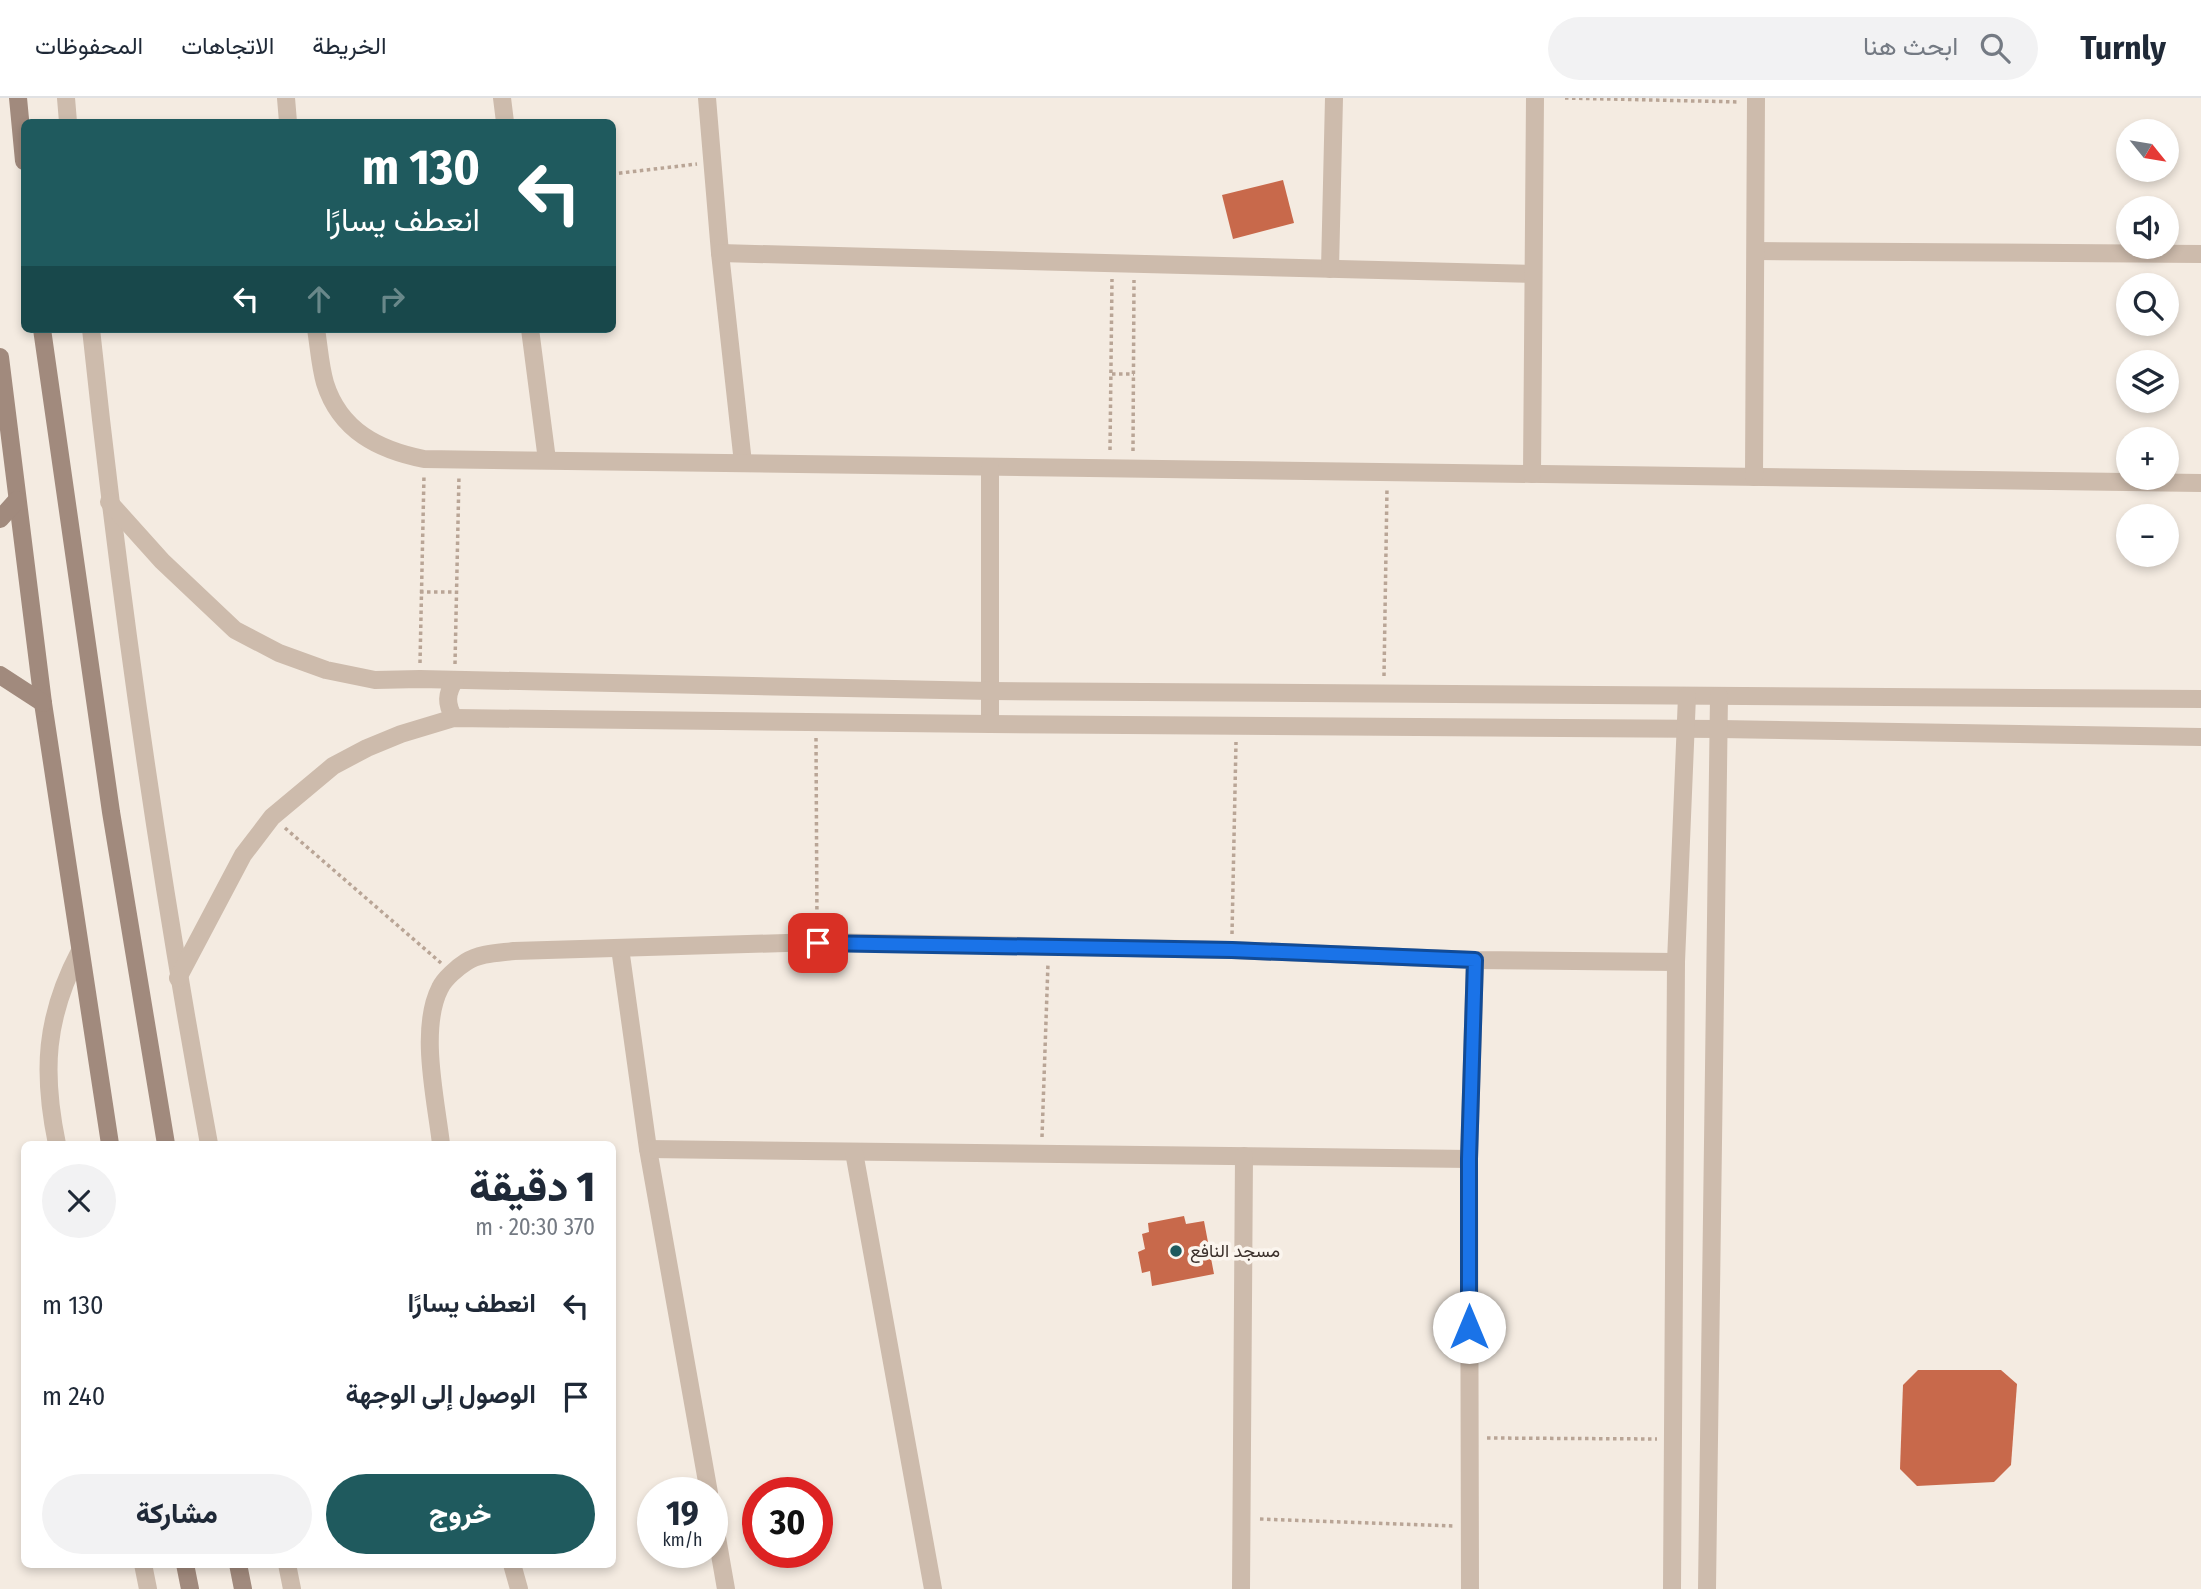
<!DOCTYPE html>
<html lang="ar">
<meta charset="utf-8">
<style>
:root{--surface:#fff;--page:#f2f2f3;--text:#1f2937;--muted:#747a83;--line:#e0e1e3;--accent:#1f5a5e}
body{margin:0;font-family:"Fira Sans Condensed",Vazirmatn,sans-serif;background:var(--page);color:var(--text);direction:rtl;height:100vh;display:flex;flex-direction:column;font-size:26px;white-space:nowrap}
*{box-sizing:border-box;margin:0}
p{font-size:23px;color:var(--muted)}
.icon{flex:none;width:38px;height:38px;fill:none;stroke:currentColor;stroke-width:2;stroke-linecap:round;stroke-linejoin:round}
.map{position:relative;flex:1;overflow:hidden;direction:ltr}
.side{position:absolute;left:21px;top:1043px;width:595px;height:427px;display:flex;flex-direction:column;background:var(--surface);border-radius:10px;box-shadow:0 4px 10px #0003;direction:rtl}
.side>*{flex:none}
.guide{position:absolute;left:21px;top:21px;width:595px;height:214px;border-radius:10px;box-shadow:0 4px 10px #0003;direction:rtl;background:#1f5a5e;color:#fff;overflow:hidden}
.needle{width:46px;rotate:120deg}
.buttons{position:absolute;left:2116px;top:21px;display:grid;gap:14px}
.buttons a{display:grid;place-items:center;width:63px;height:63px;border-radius:50%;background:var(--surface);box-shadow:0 4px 10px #0003;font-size:35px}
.speed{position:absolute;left:637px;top:1379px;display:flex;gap:14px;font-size:35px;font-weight:700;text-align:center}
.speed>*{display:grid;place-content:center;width:91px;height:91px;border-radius:50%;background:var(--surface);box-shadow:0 4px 10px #0003;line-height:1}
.speed small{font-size:18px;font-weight:400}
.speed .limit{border:10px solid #d22;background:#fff;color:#111}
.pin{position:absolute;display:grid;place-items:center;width:60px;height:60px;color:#fff;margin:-30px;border-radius:14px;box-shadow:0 4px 10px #0006}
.me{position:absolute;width:77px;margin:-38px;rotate:0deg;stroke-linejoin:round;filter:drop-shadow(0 0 5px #0008)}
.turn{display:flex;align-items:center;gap:24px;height:147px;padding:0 21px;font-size:32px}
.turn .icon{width:91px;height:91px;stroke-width:2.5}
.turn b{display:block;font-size:49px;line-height:60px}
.lanes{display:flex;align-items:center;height:66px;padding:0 21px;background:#0003;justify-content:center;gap:35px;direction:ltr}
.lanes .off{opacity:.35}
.round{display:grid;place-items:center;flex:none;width:74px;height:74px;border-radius:37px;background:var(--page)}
.overview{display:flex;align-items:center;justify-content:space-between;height:119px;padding:0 21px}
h1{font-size:42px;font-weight:800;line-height:52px}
.primary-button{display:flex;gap:14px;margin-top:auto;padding:14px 21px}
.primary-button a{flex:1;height:80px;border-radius:42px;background:var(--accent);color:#fff;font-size:28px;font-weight:800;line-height:80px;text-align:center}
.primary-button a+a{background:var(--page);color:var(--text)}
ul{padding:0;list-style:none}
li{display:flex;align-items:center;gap:21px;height:91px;padding:0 21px}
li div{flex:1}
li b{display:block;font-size:26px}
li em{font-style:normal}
header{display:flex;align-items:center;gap:42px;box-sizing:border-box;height:98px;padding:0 35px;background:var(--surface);border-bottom:2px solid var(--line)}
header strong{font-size:33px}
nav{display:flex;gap:38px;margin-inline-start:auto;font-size:24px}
.search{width:490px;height:63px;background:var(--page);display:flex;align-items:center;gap:18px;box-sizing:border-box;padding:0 24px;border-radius:38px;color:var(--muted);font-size:26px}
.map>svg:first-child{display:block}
</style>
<header>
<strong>Turnly</strong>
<div class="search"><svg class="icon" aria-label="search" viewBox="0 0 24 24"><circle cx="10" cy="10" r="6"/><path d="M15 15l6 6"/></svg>ابحث هنا</div>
<nav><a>الخريطة</a><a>الاتجاهات</a><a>المحفوظات</a></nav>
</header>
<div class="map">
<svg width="2201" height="1491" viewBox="0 0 2201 1491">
<rect width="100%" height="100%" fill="#f4ebe1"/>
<g fill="#c8694b">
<path d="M1283 82 1294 125 1233 141 1222 97Z"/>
<path d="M1184 1118 1186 1126 1204 1123 1214 1176 1152 1188 1150 1173 1142 1175 1138 1154 1145 1151 1142 1136 1149 1134 1148 1125Z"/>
<path d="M1918 1272H2001L2017 1286 2011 1367 1994 1384 1917 1388 1900 1371 1903 1287Z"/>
</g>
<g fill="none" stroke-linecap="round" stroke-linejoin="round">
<g stroke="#b9a596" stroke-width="3.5" stroke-dasharray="3.5 3.5" stroke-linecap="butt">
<path d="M1565 0 1740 4"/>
<path d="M612 76 697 66"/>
<path d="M1112 276H1134"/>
<path d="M1110 352 1112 181"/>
<path d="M1133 353 1134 182"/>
<path d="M420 494H455"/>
<path d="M420 565 424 377"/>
<path d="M455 566 459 377"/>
<path d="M1384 578 1387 390"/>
<path d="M816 640 817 829"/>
<path d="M285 730 441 865"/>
<path d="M1232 836 1236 644"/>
<path d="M1042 1039 1048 865"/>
<path d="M1487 1340 1657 1341"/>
<path d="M1260 1421 1455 1428"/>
</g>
<g stroke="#cdbbac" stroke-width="18">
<path d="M66 0 68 24"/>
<path d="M286 0 288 24"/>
<path d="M502 0 505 24"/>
<path d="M707 0 720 155 743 365"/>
<path d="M1756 153 2201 156"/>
<path d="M720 155 1533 176"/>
<path d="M1330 171 1334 0"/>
<path d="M91 231C120 504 159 776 209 1046"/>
<path d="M316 231C319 249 320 268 325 285 340 333 379 352 424 361L2201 385"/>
<path d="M530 231 547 362"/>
<path d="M990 369V626"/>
<path d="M1532 376 1535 0"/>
<path d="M1754 379 1756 0"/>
<path d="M109 404 162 463 235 532 279 555 326 572 375 582 420 581 990 593 2201 601"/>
<path d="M454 620C446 606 446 596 455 582"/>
<path d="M620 850 648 1051 709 1395"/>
<path d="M178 880 243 757 272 719 333 668 367 650 401 636 454 620 990 626 1720 631 2201 639"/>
<path d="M57 1046C42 974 45 919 80 853"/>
<path d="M441 1046C436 1002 419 931 440 890 444 881 458 869 466 864 480 855 499 855 514 853L818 844 1232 852 1475 862 1676 864"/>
<path d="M648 1051 1469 1061"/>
<path d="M854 1054 933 1491"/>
<path d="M712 1411 726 1491"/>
<path d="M143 1466 148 1491"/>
<path d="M287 1466 292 1491"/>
<path d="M512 1466 519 1491"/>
<path d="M1241 1491 1244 1058"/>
<path d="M1470 1491 1469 1061 1475 862"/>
<path d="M1672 1491 1676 864 1687 598"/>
<path d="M1707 1491 1719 598"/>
</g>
<g stroke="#a18a7d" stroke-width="18">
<path d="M18 0 24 63"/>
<path d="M42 231 111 714 166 1046"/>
<path d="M0 259 43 605 110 1046"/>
<path d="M0 421 17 402"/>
<path d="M0 577 43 605"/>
<path d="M185 1466 190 1491"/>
<path d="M238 1466 243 1491"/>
</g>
</g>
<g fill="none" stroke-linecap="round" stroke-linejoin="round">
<g stroke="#114b97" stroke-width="18">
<path id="route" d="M818 845 1232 852 1475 862 1469 1061V1229"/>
</g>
<use href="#route" stroke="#1a73e8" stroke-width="12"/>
</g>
<circle fill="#1f5a5e" stroke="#fbf5ee" stroke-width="2.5" cx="1176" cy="1153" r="7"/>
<g text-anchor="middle" stroke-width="7" stroke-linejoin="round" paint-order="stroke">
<g font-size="18" fill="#3b302b" stroke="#fbf5ee" text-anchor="start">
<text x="1190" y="1159">مسجد النافع</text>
</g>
</g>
</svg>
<div class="buttons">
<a><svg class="needle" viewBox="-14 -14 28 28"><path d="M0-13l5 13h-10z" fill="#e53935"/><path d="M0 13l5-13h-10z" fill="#747a83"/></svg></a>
<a><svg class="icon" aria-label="sound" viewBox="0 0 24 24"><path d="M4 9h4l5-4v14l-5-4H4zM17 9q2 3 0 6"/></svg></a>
<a><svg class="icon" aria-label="search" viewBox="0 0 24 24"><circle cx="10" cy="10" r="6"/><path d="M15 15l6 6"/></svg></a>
<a><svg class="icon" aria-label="layers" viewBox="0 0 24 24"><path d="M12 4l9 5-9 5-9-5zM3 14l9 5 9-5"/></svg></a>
<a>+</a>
<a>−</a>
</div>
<div class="speed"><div>19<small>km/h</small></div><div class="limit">30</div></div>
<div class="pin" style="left:818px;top:845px;background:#d93025"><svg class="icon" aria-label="arrive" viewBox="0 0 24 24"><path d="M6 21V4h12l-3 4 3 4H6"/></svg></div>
<svg class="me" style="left:1469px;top:1229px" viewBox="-20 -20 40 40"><circle r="19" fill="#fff"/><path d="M0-13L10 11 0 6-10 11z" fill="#1a73e8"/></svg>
<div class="guide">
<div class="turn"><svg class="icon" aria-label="left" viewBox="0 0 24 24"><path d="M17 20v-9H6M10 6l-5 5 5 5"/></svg><div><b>130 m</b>انعطف يسارًا</div></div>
<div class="lanes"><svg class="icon" aria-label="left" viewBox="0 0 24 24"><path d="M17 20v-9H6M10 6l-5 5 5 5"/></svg><svg class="icon off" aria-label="ahead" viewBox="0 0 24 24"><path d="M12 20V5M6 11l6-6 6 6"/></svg><svg class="icon off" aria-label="right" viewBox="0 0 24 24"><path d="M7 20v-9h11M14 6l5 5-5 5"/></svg></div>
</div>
<section class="side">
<div class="overview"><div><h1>1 دقيقة</h1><p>370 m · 20:30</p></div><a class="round"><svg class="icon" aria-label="close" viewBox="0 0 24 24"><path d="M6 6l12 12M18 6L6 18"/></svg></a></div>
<ul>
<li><svg class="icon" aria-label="left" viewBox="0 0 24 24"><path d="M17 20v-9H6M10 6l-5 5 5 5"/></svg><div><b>انعطف يسارًا</b></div><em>130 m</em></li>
<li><svg class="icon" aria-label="arrive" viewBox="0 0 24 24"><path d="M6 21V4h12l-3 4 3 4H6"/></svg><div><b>الوصول إلى الوجهة</b></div><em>240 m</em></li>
</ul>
<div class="primary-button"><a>خروج</a><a>مشاركة</a></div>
</section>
</div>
